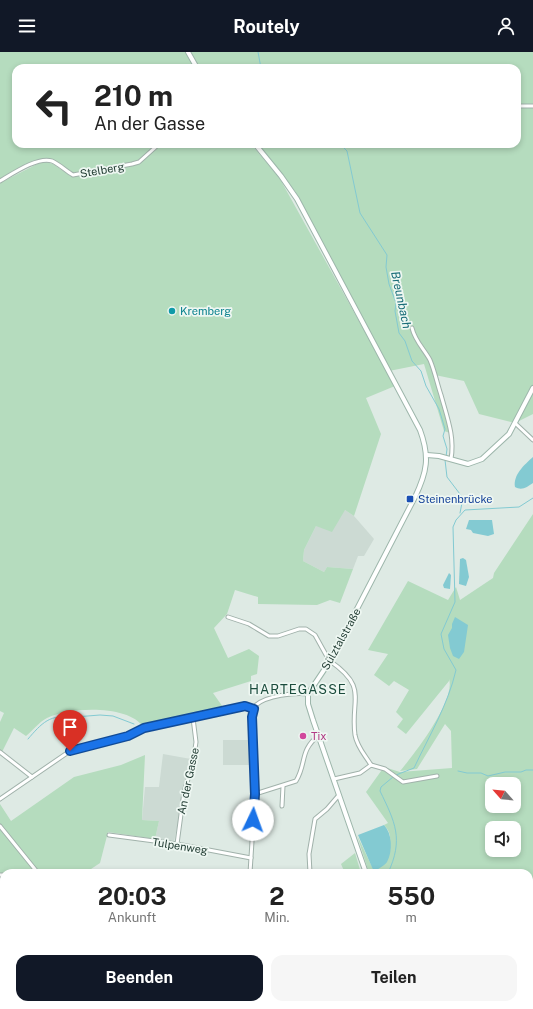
<!DOCTYPE html>
<html lang="de">
<meta charset="utf-8">
<style>
:root{--surface:#fff;--page:#f6f6f6;--text:#222;--muted:#767676;--accent:#111827}
body{margin:0;font-family:"Public Sans",sans-serif;background:var(--page);color:var(--text);height:100vh;display:flex;flex-direction:column;font-size:15px;white-space:nowrap}
*{box-sizing:border-box;margin:0}
p{font-size:13px;color:var(--muted)}
.icon{flex:none;width:22px;height:22px;fill:none;stroke:currentColor;stroke-width:2;stroke-linecap:round;stroke-linejoin:round}
.map{position:relative;flex:1;overflow:hidden}
.panel{position:absolute;left:0px;top:817px;width:533px;height:140px;display:flex;flex-direction:column;background:var(--surface);border-radius:12px 12px 0 0;box-shadow:0 2px 6px #0003}
.panel>*{flex:none}
.hud{position:absolute;left:12px;top:12px;width:509px;height:84px;border-radius:12px;box-shadow:0 2px 6px #0003;background:#fff;color:var(--text);overflow:hidden}
.needle{width:26px;rotate:297deg}
.tools{position:absolute;left:485px;top:725px;display:grid;gap:8px}
.tools a{display:grid;place-items:center;width:36px;height:36px;border-radius:8px;background:var(--surface);box-shadow:0 2px 6px #0003;font-size:20px}
.pin{position:absolute;display:grid;place-items:center;width:34px;height:34px;color:#fff;margin:-41px -17px;border-radius:50% 50% 50% 0;rotate:-45deg;box-shadow:0 0 4px #0007}
.pin .icon{rotate:45deg}
.me{position:absolute;width:44px;margin:-22px;rotate:3deg;stroke-linejoin:round;filter:drop-shadow(0 0 3px #0008)}
.turn{display:flex;align-items:center;gap:14px;height:84px;padding:0 16px;font-size:18px}
.turn .icon{width:52px;height:52px;stroke-width:2.5}
.turn b{display:block;font-size:28px;line-height:34px}
.eta{display:flex;justify-content:space-evenly;align-items:center;height:68px;text-align:center}
.eta b{font-size:24px;font-weight:700;line-height:28px}
.cta{display:flex;gap:8px;margin-top:auto;padding:8px 16px}
.cta a{flex:1;height:46px;border-radius:12px;background:var(--accent);color:#fff;font-size:16px;font-weight:700;line-height:46px;text-align:center}
.cta a+a{background:var(--page);color:var(--text)}
header{display:flex;justify-content:space-between;align-items:center;height:52px;padding:0 16px;background:var(--accent);color:#fff;font-size:18px;font-weight:700}
.map>svg:first-child{display:block}
</style>
<header><svg class="icon" aria-label="menu" viewBox="0 0 24 24"><path d="M4 6h16M4 12h16M4 18h16"/></svg>Routely<svg class="icon" aria-label="person" viewBox="0 0 24 24"><circle cx="12" cy="8" r="4"/><path d="M4 21q1-7 8-7t8 7"/></svg></header>
<div class="map">
<svg width="533" height="957" viewBox="0 0 533 957">
<rect width="100%" height="100%" fill="#deeae4"/>
<g fill="#ccdad3">
<path d="M345 458 354 464 374 487 364 504H358L353 517 327 515 324 520 303 509 304 498 316 474Z"/>
<rect x="223" y="688" width="27" height="25"/>
<path d="M163 702 191 707 174 790 155 787 159 769 142 768 145 735H159Z"/>
<path d="M230 953H260L259 957H236Z"/>
</g>
<g fill="#b5dcbe" fill-rule="evenodd">
<path d="M0 0H188L192 6 191 0H533V362L515 371 479 362 464 329 435 323 450 381 444 379 424 312 389 319 295 139 253 92H517V16H16V92H251L280 127 395 334 366 346 381 382 354 464 345 458 332 480 316 474 304 498 303 509 324 520 327 515 353 517 340 551 330 548 317 553 258 552V545L235 538 227 562 214 576 228 606 249 597 259 604 257 622 251 624V629L213 641 225 658 144 676C130 652 68 655 47 666 39 670 32 679 26 684L14 676 2 700 0 698V670L4 661 0 659V131L43 109 53 112 72 125 139 111 73 123C67 118 59 111 52 109 38 104 12 122 0 129Z"/>
<path d="M533 462V957H496V953H529V821H369L357 783 374 819C383 805 399 788 384 773L388 771 366 740 384 715 400 720 452 716 451 679 445 672 417 717 400 719C414 703 456 648 449 627V629L406 682 397 675 403 667 396 660 409 638 394 629 389 634 374 623 388 602 368 598 408 529 448 548 456 535 460 548 493 526 494 521ZM492 732H514V754H492ZM492 776H514V798H492Z"/>
<path d="M145 703 142 768 159 769 155 787 108 780 100 811 85 821H4L0 823V776L2 775 0 772V752L11 769 74 725 121 713Z"/>
<path d="M355 801 361 821H345L341 812Z"/>
<path d="M4 836V953H27L24 957H0V837Z"/>
<path d="M260 953H326V957H259Z"/>
<path d="M337 953H356L355 957H335Z"/>
<path d="M358 953H401L402 957H360Z"/>
<path d="M418 953H461L462 957H419Z"/>
</g>
<g fill="#83cad2">
<path d="M533 405V431C527 435 522 439 515 435 513 423 524 413 533 405Z"/>
<path d="M469 468H492L494 482 488 484 473 481 471 478 466 477Z"/>
<path d="M463 506 466 508 469 525 466 534 459 532 460 507Z"/>
<path d="M449 521 451 523 450 537 444 536 443 533Z"/>
<path d="M455 565 468 573 464 600 459 607 453 604 450 596 448 583 452 576V572Z"/>
<path d="M384 773C392 781 393 799 387 810 385 813 378 817 374 820L358 783Z"/>
</g>
<g fill="none" stroke-linecap="round" stroke-linejoin="round">
<g stroke="#83cad2" stroke-width="1">
<path d="M258 0 261 16"/>
<path d="M329 92 337 95H343L347 99 360 161 387 203 386 215 389 232 396 251 395 259 399 281 405 289 412 309 421 319 426 334 439 357 445 377 443 384 447 397 446 405"/>
<path d="M445 408 447 425 463 446 460 461"/>
<path d="M28 687C41 672 51 660 73 667L75 665 100 663 113 664 134 672"/>
<path d="M458 719 467 721H481L488 724 505 720H521L526 718H533"/>
<path d="M396 723 414 716C429 684 448 653 456 618L444 597 441 582 455 550 453 475 456 468 465 458 519 455 533 446"/>
<path d="M388 821C404 787 395 770 380 739L381 735 393 725"/>
<path d="M345 957 350 953"/>
</g>
<g stroke="#a1b2ab" stroke-width="5">
<g id="street">
<path d="M517 54H533"/>
<path d="M0 129C12 122 38 104 52 109 59 112 66 119 73 123L132 112 139 110 159 92"/>
<path d="M412 276C415 289 424 297 430 308 435 320 437 331 441 343 447 365 455 385 451 407"/>
<path d="M515 371 533 388"/>
<path d="M228 565 249 572 269 584H278L299 577H306L315 583 330 610"/>
<path d="M330 609C369 636 350 647 355 683 357 695 365 703 371 713"/>
<path d="M0 700 32 725"/>
<path d="M371 713 385 717 403 730 437 724"/>
<path d="M334 727 360 721 371 713"/>
<path d="M255 742 296 729C307 711 299 699 319 683"/>
<path d="M0 747 70 699 128 684 144 676 245 654 253 657"/>
<path d="M282 754 283 734"/>
<path d="M0 774 38 821"/>
<path d="M109 783 177 792 251 806"/>
<path d="M177 792 184 740 193 711 196 690 193 666"/>
<path d="M26 821 37 820"/>
<path d="M250 821 255 742 252 665C253 661 253 656 256 653 266 644 295 640 308 642"/>
<path d="M310 821 309 802 315 767 327 757 339 743"/>
<path d="M0 823H4"/>
<path d="M322 953 323 957"/>
<path d="M66 957 70 953"/>
<path d="M183 957 189 953"/>
</g>
</g>
<g stroke="#9db6ab" stroke-width="6">
<g id="secondary">
<path d="M188 0 197 16"/>
<path d="M255 92 281 124 297 147 420 378C430 405 427 420 415 445L330 609 308 642V652L313 668 366 821"/>
<path d="M427 403 439 404 468 412 482 407 509 382 533 336"/>
<path d="M411 953 413 957"/>
</g>
</g>
<use href="#street" stroke="#fff" stroke-width="3"/>
<use href="#secondary" stroke="#fff" stroke-width="4"/>
</g>
<g fill="none" stroke-linecap="round" stroke-linejoin="round">
<g stroke="#114b97" stroke-width="10">
<path id="route" d="M70 699 128 684 144 676 245 654 254 657 252 665 255 742 253 768"/>
</g>
<use href="#route" stroke="#1a73e8" stroke-width="7"/>
</g>
<circle fill="#0f9aa8" stroke="#eef7f2" stroke-width="1.5" cx="172" cy="259" r="4"/>
<rect fill="#1a4fb4" stroke="#eef7f2" stroke-width="1.5" x="406" y="443" width="8" height="8" rx="2"/>
<circle fill="#d1479c" stroke="#eef7f2" stroke-width="1.5" cx="303" cy="684" r="4"/>
<g text-anchor="middle" stroke-width="3.5" stroke-linejoin="round" paint-order="stroke">
<g font-size="11" fill="#1f3a31" stroke="#eef7f2">
<text transform="translate(102 118) rotate(-10)" y="4">Stelberg</text>
<text transform="translate(341 587) rotate(-61)" y="4">Sülztalstraße</text>
<text transform="translate(188 729) rotate(-78)" y="4">An der Gasse</text>
<text transform="translate(180 794) rotate(9)" y="4">Tulpenweg</text>
</g>
<g font-size="11" fill="#0d838f" stroke="#eef7f2" text-anchor="start">
<text x="180" y="263">Kremberg</text>
</g>
<g font-size="11" fill="#164399" stroke="#eef7f2" text-anchor="start">
<text x="418" y="451">Steinenbrücke</text>
</g>
<g font-size="11" fill="#b23c85" stroke="#eef7f2" text-anchor="start">
<text x="311" y="688">Tix</text>
</g>
<g font-size="12" font-style="italic" fill="#186c77" stroke="#eef7f2">
<text transform="translate(401 248) rotate(78)" y="4">Breunbach</text>
</g>
<g font-size="13" letter-spacing="1" fill="#1b4c3d" stroke="#eef7f2">
<text x="298" y="642">HARTEGASSE</text>
</g>
</g>
</svg>
<div class="tools">
<a><svg class="needle" viewBox="-14 -14 28 28"><path d="M0-13l5 13h-10z" fill="#e53935"/><path d="M0 13l5-13h-10z" fill="#767676"/></svg></a>
<a><svg class="icon" aria-label="sound" viewBox="0 0 24 24"><path d="M4 9h4l5-4v14l-5-4H4zM17 9q2 3 0 6"/></svg></a>
</div>
<div class="pin" style="left:70px;top:699px;background:#d93025"><svg class="icon" aria-label="arrive" viewBox="0 0 24 24"><path d="M6 21V4h12l-3 4 3 4H6"/></svg></div>
<svg class="me" style="left:253px;top:768px" viewBox="-20 -20 40 40"><circle r="19" fill="#fff"/><path d="M0-13L10 11 0 6-10 11z" fill="#1a73e8"/></svg>
<div class="hud">
<div class="turn"><svg class="icon" aria-label="left" viewBox="0 0 24 24"><path d="M17 20v-9H6M10 6l-5 5 5 5"/></svg><div><b>210 m</b>An der Gasse</div></div>
</div>
<section class="panel">
<div class="eta">
<div><b>20:03</b><p>Ankunft</p></div>
<div><b>2</b><p>Min.</p></div>
<div><b>550</b><p>m</p></div>
</div>
<div class="cta"><a>Beenden</a><a>Teilen</a></div>
</section>
</div>
